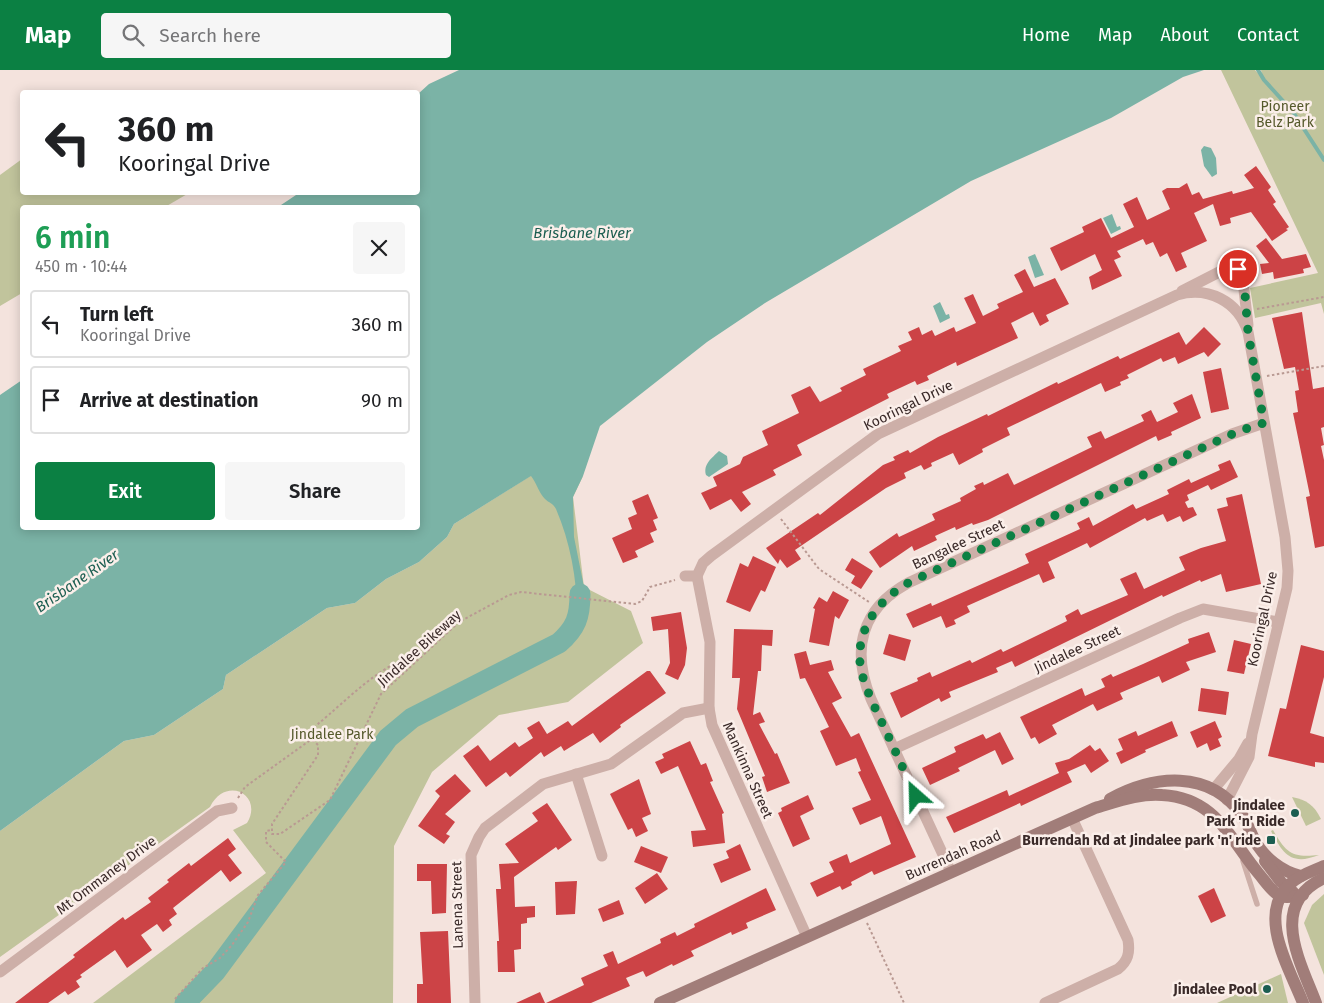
<!DOCTYPE html>
<meta charset="utf-8">
<style>
:root{--surface:#fff;--page:#f6f6f6;--text:#202124;--muted:#757577;--line:#e0e0e0;--accent:#0b8043}
body{margin:0;font-family:"Fira Sans",sans-serif;background:var(--page);color:var(--text);height:100vh;display:flex;flex-direction:column;font-size:19px;white-space:nowrap}
*{box-sizing:border-box;margin:0}
p{font-size:16px;color:var(--muted)}
.icon{flex:none;width:28px;height:28px;fill:none;stroke:currentColor;stroke-width:2;stroke-linecap:round;stroke-linejoin:round}
.map{position:relative;flex:1;overflow:hidden}
.details{position:absolute;left:20px;top:135px;width:400px;height:325px;display:flex;flex-direction:column;background:var(--surface);border-radius:5px;box-shadow:0 2px 12px #0003}
.details>*{flex:none}
.hud{position:absolute;left:20px;top:20px;width:400px;height:105px;border-radius:5px;box-shadow:0 2px 12px #0003;background:#fff;color:var(--text);overflow:hidden}
.pin{position:absolute;display:grid;place-items:center;width:42px;height:42px;color:#fff;margin:-21px;border:2px solid #fff;border-radius:50%;box-shadow:0 1px 5px #0007}
.me{position:absolute;width:55px;margin:-28px;rotate:335deg;stroke-linejoin:round;filter:drop-shadow(0 0 4px #0008)}
.turn{display:flex;align-items:center;gap:18px;height:105px;padding:0 15px;font-size:22px}
.turn .icon{width:65px;height:65px;stroke-width:2.5}
.turn b{display:block;font-size:35px;line-height:42px}
.round{display:grid;place-items:center;flex:none;width:52px;height:52px;border-radius:5px;background:var(--page)}
.head{display:flex;align-items:center;justify-content:space-between;height:85px;padding:0 15px}
h1{font-size:30px;font-weight:600;line-height:38px;color:#1e9e55}
.primary-button{display:flex;gap:10px;margin-top:auto;padding:10px 15px}
.primary-button a{flex:1;height:58px;border-radius:5px;background:var(--accent);color:#fff;font-size:20px;font-weight:600;line-height:58px;text-align:center}
.primary-button a+a{background:var(--page);color:var(--text)}
ul{padding:0;list-style:none}
li{display:flex;align-items:center;gap:15px;height:68px;margin:0 10px 8px;padding:0 5px;border:2px solid var(--line);border-radius:5px}
li div{flex:1}
li b{display:block;font-size:19px}
li em{font-style:normal}
header{display:flex;align-items:center;gap:30px;box-sizing:border-box;height:70px;padding:0 25px;background:var(--accent);color:#fff}
header strong{font-size:24px}
nav{display:flex;gap:28px;margin-inline-start:auto;font-size:18px}
.search{width:350px;height:45px;background:var(--page);display:flex;align-items:center;gap:12px;box-sizing:border-box;padding:0 18px;border-radius:5px;color:var(--muted);font-size:19px}
.map>svg:first-child{display:block}
</style>
<header>
<strong>Map</strong>
<div class="search"><svg class="icon" aria-label="search" viewBox="0 0 24 24"><circle cx="10" cy="10" r="6"/><path d="M15 15l6 6"/></svg>Search here</div>
<nav><a>Home</a><a>Map</a><a>About</a><a>Contact</a></nav>
</header>
<div class="map">
<svg width="1324" height="933" viewBox="0 0 1324 933">
<rect width="100%" height="100%" fill="#f4e3dd"/>
<g fill="#c1c49c">
<path d="M1221 0H1255L1263 9 1261 0H1324V244L1321 233 1255 248 1250 218 1318 203Z"/>
<path d="M22 89V122L189 123 165 137 22 138V223L0 236V105Z"/>
<path d="M532 405 546 429 583 406 573 427 584 517 631 541 643 573 568 632 499 645 432 702 394 776 393 933H93L266 803 233 760 247 753C264 725 226 705 210 737L0 887V761L124 671 154 665 223 619 226 605 327 538 355 533 386 509 419 492 447 467 454 454Z"/>
<path d="M1292 727C1307 730 1314 735 1321 749L1306 756Z"/>
<path d="M1273 760C1286 783 1292 788 1319 785 1291 796 1283 784 1271 761Z"/>
<path d="M1324 824V905L1304 853 1312 835Z"/>
<path d="M1281 904 1288 933H1217Z"/>
</g>
<g fill="#7bb3a6">
<path d="M459 0H1204L1183 7 1111 48 971 111 765 233 707 272 600 356 583 406 573 427 574 467 584 517 583 534 577 552C578 514 571 474 556 439 553 433 549 433 545 429 539 423 536 412 531 406L454 454 447 467 419 492 386 509 355 533 327 538 226 605 223 619 154 665 124 671 0 761V325L22 310V458H418V138L278 137 299 123 418 122V24L429 14Z"/>
<path d="M1204 76 1211 78 1216 88 1217 104 1212 107 1204 96 1201 80Z"/>
<path d="M1112 144 1117 157 1120 156 1121 159 1111 164 1103 148Z"/>
<path d="M1035 184 1044 205 1035 208 1028 187Z"/>
<path d="M940 232 946 245 949 244 950 248 940 253 933 236Z"/>
<path d="M719 381 727 386 728 394 709 407 706 405C703 394 712 388 719 381Z"/>
</g>
<g fill="none" stroke-linecap="round" stroke-linejoin="round">
<path stroke="#7bb3a6" stroke-width="4" d="M1258 0 1264 10 1293 42 1324 90"/>
<path stroke="#7bb3a6" stroke-width="21" d="M185 933 215 902 388 668 412 648 559 573C576 558 580 547 580 524"/>
</g>
<g fill="#cc4346">
<path d="M1256 96 1271 117 1268 120 1276 132 1273 134 1289 157 1286 159 1288 160 1272 171 1251 142 1230 148 1231 153 1220 156 1213 134 1194 143 1207 171 1181 183 1187 197 1176 202 1167 183 1160 187 1153 172 1146 175 1143 169 1117 181 1121 187 1114 190 1122 206 1092 220 1089 207 1102 200 1095 184 1061 201 1050 178 1084 162 1082 157 1101 148 1111 168 1134 157 1123 134 1137 127 1147 150 1170 139 1162 121 1167 118H1179L1187 113 1192 125 1199 122 1203 129 1232 121 1233 124 1254 118 1244 105Z"/>
<path d="M1266 168 1282 189 1306 184 1311 197 1303 199 1304 203 1274 209 1273 202 1262 204 1260 194 1269 193 1256 176Z"/>
<path d="M1025 199 1034 217 1055 208 1069 234 1046 245 1049 251 1040 256 1033 242 1011 253 1018 268 957 296 956 292 927 306 929 310 917 315 915 311 887 324 889 328 797 375 802 385 773 400 776 405 742 422 751 434 741 442 731 429 710 440 701 423 717 416 713 407 740 394 743 387 768 375 762 361 799 343 791 325 810 316 820 332 842 321 840 318 866 305 863 299 901 281 898 276 912 270 908 262 919 257 922 265 932 260 935 266 954 257 956 262 976 253 964 228 973 224 983 246 999 238 997 234 1023 222 1014 205Z"/>
<path d="M1302 242 1313 319 1324 317V357L1321 358 1324 375 1321 376 1324 390V476L1315 478 1306 427 1310 426 1293 343 1298 342 1295 321 1299 320 1295 297 1284 299 1272 248Z"/>
<path d="M1204 257 1221 274 1208 287 1204 282 1178 294 1175 287 1163 292 1161 288 1127 305 1129 308 1120 312 1121 315 1105 322 1101 313 1007 358 1010 365 982 379 983 382 959 395 953 383 931 393 932 396 924 400 921 395 904 403 906 408 886 418 795 480 801 489 787 498 780 489 778 494 766 478 818 443 820 445 883 395 895 390 893 387 908 380 910 383 938 367 987 344 988 346 1057 312 1058 314 1118 286 1120 289 1179 262 1186 275Z"/>
<path d="M1221 298 1229 339 1211 343 1203 302Z"/>
<path d="M1192 324 1201 348 1171 362 1172 365 1158 371 1156 366 988 450 973 455 972 453 956 460 955 457 935 466 937 470 914 481 912 476 880 498 869 482 897 463 899 467 935 450 932 444 961 431 960 428 976 419 974 416 983 412 984 415 1008 403 1014 415 1092 377 1087 367 1101 361 1105 369 1144 351 1141 345 1151 340 1157 352 1178 342 1173 333Z"/>
<path d="M1230 390 1238 407 1211 420 1208 415 1187 425 1189 430 1185 432 1188 438 1193 437 1197 445 1183 452 1180 446 1167 452 1163 444 1147 451 1145 448 1090 478 1087 473 1048 492 1055 508 1043 513 1039 504 967 536 970 542 954 550 956 554 946 558 941 546 913 558 906 544 931 533 932 536 1029 493 1025 484 1080 459 1077 453 1089 447 1093 456 1133 434 1136 439 1169 424 1167 420 1189 409 1191 413 1220 400 1218 395Z"/>
<path d="M648 424 658 448 653 450 657 460 650 463 654 472 635 481 638 487 623 493 612 468 632 459 628 448 637 444 632 431Z"/>
<path d="M1242 424 1261 514 1226 522 1221 504 1201 512 1200 510 1163 527 1162 525 1015 597 1012 591 996 598 998 602 949 622 951 627 941 632 939 628 901 648 890 623 918 611 917 608 930 602 932 607 970 590 972 593 1001 579 1003 582 1067 551 1065 546 1078 539 1081 545 1128 525 1120 509 1136 502 1144 519 1185 500 1179 487 1201 478 1226 471 1217 439 1228 436 1226 428Z"/>
<path d="M753 486 776 497 765 522 761 520 750 542 726 532 740 493 748 497Z"/>
<path d="M852 488 873 501 861 519 851 513 855 506 845 500Z"/>
<path d="M833 521 849 530 839 549 835 546 829 576 809 572 815 539 813 538 819 527 827 532Z"/>
<path d="M681 542 687 578 685 595 678 610 665 604 670 593 668 559 653 561 651 547Z"/>
<path d="M734 559 773 560 772 576 762 575 761 601H758L753 645 760 642 765 652 759 654 775 684 777 683 790 713 767 722 762 707 765 706 737 639 740 608H732Z"/>
<path d="M1209 562 1216 582 1186 592 1190 600 1162 613 1159 606 1120 623 1123 629 1097 641 1093 634 1052 655 1057 664 1039 674 1035 667 1031 669 1020 647 1082 618 1085 626 1105 617 1101 609 1111 604 1113 607 1143 594 1189 573 1188 569Z"/>
<path d="M889 564 911 570 905 591 883 584Z"/>
<path d="M1234 570 1251 574 1244 604 1227 601Z"/>
<path d="M1301 575 1324 581V607L1310 663 1324 667V693L1315 692V697L1268 686 1280 638 1286 639Z"/>
<path d="M806 581 810 595 831 590 834 600 828 602 842 628 832 633 851 667 859 663 916 787 874 805 872 801 851 812 852 815 842 820 840 816 817 827 810 813 834 802 829 792 847 784 850 793 891 774 881 746 860 755 852 738 871 730 858 702 861 701 856 688 836 696 820 661 829 657 805 608 800 609 794 584Z"/>
<path d="M647 601H650L666 623 620 655 621 657 600 673 593 663 564 681 561 676 544 687 541 682 510 707 506 702 486 717 463 686 478 675 490 691 515 672 519 677 533 668 527 658 539 651 547 664 568 651 572 656Z"/>
<path d="M1201 618 1229 622 1226 645 1198 641Z"/>
<path d="M1172 651 1178 666 1145 680 1146 682 1121 694 1116 683 1123 680 1118 669 1136 661 1138 666Z"/>
<path d="M1215 651 1222 667 1218 669 1221 676 1210 681 1207 673 1197 678 1190 662Z"/>
<path d="M1000 662 1014 689 1002 695 995 680 958 698 960 701 930 715 922 698 956 682 954 677 983 664 986 669Z"/>
<path d="M690 671 701 695 706 693 713 711 710 712 724 743 722 744 725 773 693 777 691 761 706 760 678 696 661 704 655 692 664 688 662 684Z"/>
<path d="M1090 675 1095 681 1100 678 1109 691 1091 703 1085 694 1067 702 1072 712 1021 736 1020 733 954 763 946 747 1007 720 1009 726 1059 703 1055 693 1069 689Z"/>
<path d="M455 704 471 721 445 744 455 752 446 764 450 766 444 774 418 756 440 726 435 721Z"/>
<path d="M639 709 651 744 642 748 648 761 636 767 632 758 628 760 610 724Z"/>
<path d="M808 725 814 739 800 746 810 769 793 777 778 743 782 741 781 738Z"/>
<path d="M547 733 572 770 558 780 556 777 514 807 515 837 535 836V847L527 848V853L521 854V879L514 880 515 902H498L497 871H499L496 819H501L499 794 519 793 505 774 538 751 532 743Z"/>
<path d="M228 768 236 779 228 785 242 803 230 812 221 800 173 838 177 844 169 850 172 855 163 862 157 854 141 865 152 880 127 898 115 880 80 905 82 907 76 911 80 917 68 925 65 921 48 933H15L75 887 73 885 111 856 123 847 125 850 151 832 148 828 169 812 167 810 189 793 191 796Z"/>
<path d="M740 774 751 800 721 813 713 794 729 788 726 781Z"/>
<path d="M641 776 668 787 661 803 634 792Z"/>
<path d="M417 794H447L446 843 432 844 431 811H417Z"/>
<path d="M657 803 668 819 645 834 635 818Z"/>
<path d="M577 811 575 844 556 845 555 812Z"/>
<path d="M766 818 776 840 746 853 748 858 732 865 731 862 691 881 694 886 673 896 672 894 646 907 643 901 626 908 630 916 591 933H546L584 915 581 908 608 896 603 885 613 881 618 894 661 873 660 869 675 862 677 866 695 857 694 854Z"/>
<path d="M1214 818 1226 846 1211 853 1198 826Z"/>
<path d="M619 830 624 844 603 852 598 839Z"/>
<path d="M448 861 451 933H417V914H423L420 862Z"/>
<path d="M540 922 545 933H516Z"/>
</g>
<g fill="none" stroke-linecap="round" stroke-linejoin="round">
<g stroke="#b99992" stroke-width="2" stroke-dasharray="2.5 2.5" stroke-linecap="butt">
<path d="M1257 239 1324 227"/>
<path d="M1267 306 1324 296"/>
<path d="M781 449 819 499 869 532"/>
<path d="M309 671V664L319 653C343 634 389 585 420 587"/>
<path d="M238 728 245 717 309 671H314L318 675V685L272 754V764H280L330 730 381 624 459 552 509 525 521 522 635 534 642 531 650 517 675 510"/>
<path d="M867 853 904 933"/>
<path d="M175 929 203 898 220 888 232 875 248 852 258 825 286 792 266 772V761L271 760"/>
</g>
<path stroke="#cdafa8" stroke-width="5.5" d="M1243 791 1257 834"/>
<g stroke="#cdafa8" stroke-width="11">
<path d="M1182 221 1225 199 1236 198 1243 211 1248 255"/>
<path d="M685 506H697L703 493 711 486 878 364 1177 225C1208 216 1238 231 1248 262L1285 467 1288 501 1287 518 1252 664 1249 687 1227 730"/>
<path d="M697 506 710 572 709 638 712 655 807 867"/>
<path d="M894 679 1180 548 1203 539 1278 552"/>
<path d="M576 704 602 786"/>
<path d="M1213 720 1239 689 1248 673"/>
<path d="M951 802 871 629C851 580 861 539 908 513L1232 364 1264 353"/>
<path d="M0 902 217 741 232 738"/>
<path d="M475 933 471 785 479 767 485 758 543 714 611 694 683 643 709 638"/>
<path d="M1045 933 1118 899C1128 891 1130 883 1128 870L1072 748"/>
</g>
<g stroke="#a17d79" stroke-width="12">
<path d="M1110 729C1154 705 1209 699 1242 745 1247 752 1250 761 1254 769 1263 787 1282 802 1301 806"/>
<path d="M1265 791 1281 812 1293 822"/>
<path d="M660 933 1095 738C1116 732 1140 723 1162 725 1216 728 1229 768 1259 804 1265 811 1272 822 1280 826 1287 829 1296 826 1303 825"/>
<path d="M1303 933C1290 899 1256 845 1290 814 1299 805 1313 801 1324 796"/>
<path d="M1316 933C1301 893 1267 834 1324 808"/>
</g>
</g>
<g fill="none" stroke-linecap="round" stroke-linejoin="round">
<path stroke="#0b8043" stroke-width="9" stroke-dasharray="0 16.2" d="M916 726C905 703 895 680 884 657 876 640 867 622 862 604 852 565 876 531 908 513L1239 361 1264 353 1248 262 1245 224 1238 199"/>
</g>
<g fill="#1c5e51" stroke="#fbefea" stroke-width="2">
<circle cx="1295" cy="743" r="5"/>
<rect x="1266" y="765" width="10" height="10" rx="2.5"/>
<circle cx="1267" cy="919" r="5"/>
</g>
<g text-anchor="middle" stroke-width="5" stroke-linejoin="round" paint-order="stroke">
<g font-size="14" fill="#55592b" stroke="#fbefea">
<text x="1285" y="41">Pioneer<tspan x="1285" dy="16">Belz Park</tspan></text>
<text x="332" y="669">Jindalee Park</text>
</g>
<g font-size="14" fill="#3a2a29" stroke="#fbefea">
<text transform="translate(908 335) rotate(-26)" y="5">Kooringal Drive</text>
<text transform="translate(958 474) rotate(-25)" y="5">Bangalee Street</text>
<text transform="translate(1262 549) rotate(-78)" y="5">Kooringal Drive</text>
<text transform="translate(419 578) rotate(-42)" y="5">Jindalee Bikeway</text>
<text transform="translate(1077 579) rotate(-25)" y="5">Jindalee Street</text>
<text transform="translate(748 700) rotate(66)" y="5">Mankinna Street</text>
<text transform="translate(953 785) rotate(-24)" y="5">Burrendah Road</text>
<text transform="translate(106 805) rotate(-37)" y="5">Mt Ommaney Drive</text>
<text transform="translate(457 835) rotate(-91)" y="5">Lanena Street</text>
</g>
<g font-size="14" font-weight="bold" fill="#3a2a29" stroke="#fbefea" text-anchor="end">
<text x="1285" y="740">Jindalee<tspan x="1285" dy="16">Park 'n' Ride</tspan></text>
<text x="1261" y="775">Burrendah Rd at Jindalee park 'n' ride</text>
<text x="1257" y="924">Jindalee Pool</text>
</g>
<g font-size="15" font-style="italic" fill="#1c5e51" stroke="#fbefea">
<text x="582" y="168">Brisbane River</text>
<text transform="translate(77 511) rotate(-35)" y="5">Brisbane River</text>
</g>
</g>
</svg>
<div class="pin" style="left:1238px;top:199px;background:#d93025"><svg class="icon" aria-label="arrive" viewBox="0 0 24 24"><path d="M6 21V4h12l-3 4 3 4H6"/></svg></div>
<svg class="me" style="left:916px;top:726px" viewBox="-20 -20 40 40"><path d="M0-17L14 15 0 8-14 15z" fill="#0b8043" stroke="#fff" stroke-width="4"/></svg>
<div class="hud">
<div class="turn"><svg class="icon" aria-label="left" viewBox="0 0 24 24"><path d="M17 20v-9H6M10 6l-5 5 5 5"/></svg><div><b>360 m</b>Kooringal Drive</div></div>
</div>
<section class="details">
<div class="head"><div><h1>6 min</h1><p>450 m · 10:44</p></div><a class="round"><svg class="icon" aria-label="close" viewBox="0 0 24 24"><path d="M6 6l12 12M18 6L6 18"/></svg></a></div>
<ul>
<li><svg class="icon" aria-label="left" viewBox="0 0 24 24"><path d="M17 20v-9H6M10 6l-5 5 5 5"/></svg><div><b>Turn left</b><p>Kooringal Drive</p></div><em>360 m</em></li>
<li><svg class="icon" aria-label="arrive" viewBox="0 0 24 24"><path d="M6 21V4h12l-3 4 3 4H6"/></svg><div><b>Arrive at destination</b></div><em>90 m</em></li>
</ul>
<div class="primary-button"><a>Exit</a><a>Share</a></div>
</section>
</div>
